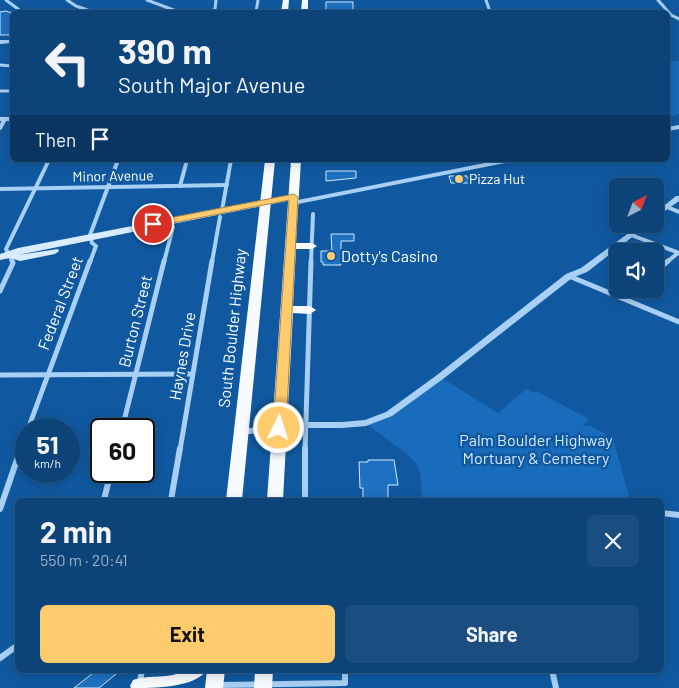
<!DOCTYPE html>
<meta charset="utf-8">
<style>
:root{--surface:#0c4378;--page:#1a4e80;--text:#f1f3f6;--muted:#9ab0c6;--line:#2c5c8a;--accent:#ffcb6d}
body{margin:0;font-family:Barlow,sans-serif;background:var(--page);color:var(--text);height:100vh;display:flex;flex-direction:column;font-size:19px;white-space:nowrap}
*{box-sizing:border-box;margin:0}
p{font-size:16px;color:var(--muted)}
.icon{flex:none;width:28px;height:28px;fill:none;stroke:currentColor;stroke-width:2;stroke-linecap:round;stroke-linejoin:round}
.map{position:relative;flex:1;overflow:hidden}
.drawer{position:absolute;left:15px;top:498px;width:649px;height:175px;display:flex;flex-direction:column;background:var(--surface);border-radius:8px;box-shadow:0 2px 12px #0003,0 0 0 1px var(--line)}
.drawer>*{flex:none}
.hud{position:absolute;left:10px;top:10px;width:660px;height:152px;border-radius:8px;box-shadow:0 2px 12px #0003,0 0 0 1px var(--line);background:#0c4378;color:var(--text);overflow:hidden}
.needle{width:32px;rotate:42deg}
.tools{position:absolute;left:609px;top:178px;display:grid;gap:10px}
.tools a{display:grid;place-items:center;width:55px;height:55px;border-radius:8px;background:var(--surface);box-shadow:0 2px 12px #0003,0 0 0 1px var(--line);font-size:25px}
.speed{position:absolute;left:15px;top:418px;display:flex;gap:10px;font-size:25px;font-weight:700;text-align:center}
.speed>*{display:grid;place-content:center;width:65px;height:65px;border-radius:50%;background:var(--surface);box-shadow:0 2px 12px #0003,0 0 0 1px var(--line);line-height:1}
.speed small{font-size:12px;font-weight:400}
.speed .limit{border:2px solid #111;border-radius:8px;background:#fff;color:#111}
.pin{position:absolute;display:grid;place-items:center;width:42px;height:42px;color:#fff;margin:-21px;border:2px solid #fff;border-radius:50%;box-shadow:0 1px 5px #0007}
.me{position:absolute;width:55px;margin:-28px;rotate:4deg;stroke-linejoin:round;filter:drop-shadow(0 0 4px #0008)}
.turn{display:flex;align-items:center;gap:18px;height:105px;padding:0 25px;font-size:22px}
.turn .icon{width:65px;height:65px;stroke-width:2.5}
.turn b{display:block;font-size:35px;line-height:42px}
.then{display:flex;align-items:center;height:48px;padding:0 25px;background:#0003;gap:10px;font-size:19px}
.round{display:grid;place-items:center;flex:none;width:52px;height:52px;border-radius:8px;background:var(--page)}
.summary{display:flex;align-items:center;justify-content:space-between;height:85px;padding:0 25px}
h1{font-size:30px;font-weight:700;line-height:38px}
.action{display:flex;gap:10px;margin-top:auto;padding:10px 25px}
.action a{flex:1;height:58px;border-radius:8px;background:var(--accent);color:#111;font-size:20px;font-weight:700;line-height:58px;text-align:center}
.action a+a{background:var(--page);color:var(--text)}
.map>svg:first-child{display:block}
</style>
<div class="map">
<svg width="679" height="688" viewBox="0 0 679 688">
<rect width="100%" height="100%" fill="#1059a0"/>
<g fill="#186cbb">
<path d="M668 61H679V114L668 117Z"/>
<path d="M440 377 498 413 526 389 534 393 536 391 589 419 582 426H591L605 434 614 442 630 500H420L422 499C421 490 422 476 418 467 412 454 379 435 366 423L389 414Z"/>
</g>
<g fill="#1e71c0" stroke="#d2e9fe">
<rect x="326" y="2" width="27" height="8"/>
<path d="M6 11 12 13V35H0V12Z"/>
<path d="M326 171H356V178L326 181Z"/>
<path d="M449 176H467L469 183H451Z"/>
<path d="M331 234H354V241H341V265H323V262H321V251H332Z"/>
<path d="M368 460H394L398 485H388V498H363V488H360L359 462H368Z"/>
<path d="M97 670H121L99 688H74Z"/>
</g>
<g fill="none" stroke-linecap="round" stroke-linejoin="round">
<g stroke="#a8d0f5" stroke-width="3">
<path d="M6 0 22 12"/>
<path d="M67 0 76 6 93 12"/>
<path d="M147 0 179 12"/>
<path d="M486 0 490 12"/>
<path d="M658 0 671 15 679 19"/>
<path d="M211 12 215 9 216 0"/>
<path d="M256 12 258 0"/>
<path d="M0 65 12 66"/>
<path d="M0 91H12"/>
</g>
<g stroke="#a8d0f5" stroke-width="4">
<path d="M0 119H12"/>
<path d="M0 128 5 119"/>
<path d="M180 186 187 160"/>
<path d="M0 189 227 185"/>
<path d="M667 207 679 212"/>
<path d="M222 210 231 160"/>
<path d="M631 235 679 253"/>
<path d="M13 262 6 249 49 160"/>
<path d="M90 262 96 246 92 243 90 235 118 160"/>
<path d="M164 262 173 227 170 221"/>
<path d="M212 262 220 217"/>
<path d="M311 262 313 214"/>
<path d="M667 262 678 253"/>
</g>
<g stroke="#a8d0f5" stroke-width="5">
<path d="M655 272 668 261"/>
<path d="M569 276 679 322"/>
<path d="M0 291 13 263 12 261"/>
<path d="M0 375 192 374"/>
<path d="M28 429 90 261"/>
<path d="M122 429 164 261"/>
<path d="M21 450 26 435"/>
<path d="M180 450 212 261"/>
<path d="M305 450 311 261"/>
</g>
<g stroke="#a8d0f5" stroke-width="6">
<path d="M305 448V500"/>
<path d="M104 500 111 471"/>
<path d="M171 500 180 448"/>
<path d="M0 509 21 448"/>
<path d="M661 513 679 515"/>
<path d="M0 658 18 645"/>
<path d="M552 670 556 688"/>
<path d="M217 685 345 683V670"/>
<path d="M139 688 142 670"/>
</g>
<g fill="#a8d0f5" fill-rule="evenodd">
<path d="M0 40H12V43L0 44Z"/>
<path d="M679 125V129L668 131V127Z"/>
<path d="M500 160H513L510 162 293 205 289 203 293 201Z"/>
<path d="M676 196H679V201L655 218V213Z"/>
<path d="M641 224H649L587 272 572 278 443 379 392 416 366 426 342 428H305L241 435 238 434 236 432 238 430 241 429 305 422H342L365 420 386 412 437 375 566 274 581 268Z"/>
</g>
<path fill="#d9ebfe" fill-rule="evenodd" d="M294 195H297V199L18 255 58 249 59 251 55 254 20 261 10 258 0 260V254L18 248Z"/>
<g fill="#f7fbff" fill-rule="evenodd">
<path d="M283 0H289L288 12H281Z"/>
<path d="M302 0H308V12H301Z"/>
<path d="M265 160H275L242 500H226Z"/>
<path d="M291 160H301L296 243H312L317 246 312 249H296L293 306H310L316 310 310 314 293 313 283 500H267Z"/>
<path d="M186 670H207C194 688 155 688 131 688L130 686 133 680C150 674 169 680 186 670Z"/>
<path d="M207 670H225L223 688H205Z"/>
<path d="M255 670H273L272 688H254Z"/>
</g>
</g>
<path fill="#ffcb6d" stroke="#a68447" d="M294 194 298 197 286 428 279 432 273 428 289 200 153 227 148 224 153 221Z"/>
<g fill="#ffcb6d" stroke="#1059a0" stroke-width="2">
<circle cx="459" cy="179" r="5"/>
<circle cx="331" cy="256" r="5"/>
</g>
<g text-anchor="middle" stroke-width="5" stroke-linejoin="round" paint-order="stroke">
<g font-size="14" fill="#fff" stroke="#1059a0">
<text transform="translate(113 176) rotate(-1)" y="5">Minor Avenue</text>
</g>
<g font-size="14" fill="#fff" stroke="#1059a0" text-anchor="start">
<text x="469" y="184">Pizza Hut</text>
</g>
<g font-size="16" fill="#fff" stroke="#1059a0" text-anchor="start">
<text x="341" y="262">Dotty's Casino</text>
</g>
<g font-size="16" fill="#fff" stroke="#1059a0">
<text transform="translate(60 303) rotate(-69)" y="6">Federal Street</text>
<text transform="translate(135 321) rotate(-76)" y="6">Burton Street</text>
<text transform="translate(232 328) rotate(-84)" y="6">South Boulder Highway</text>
<text transform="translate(182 356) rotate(-80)" y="6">Haynes Drive</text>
</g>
<g font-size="16" fill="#d2e9fe" stroke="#1059a0">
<text x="536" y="446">Palm Boulder Highway<tspan x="536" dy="18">Mortuary &amp; Cemetery</tspan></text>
</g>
</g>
</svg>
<div class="tools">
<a><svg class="needle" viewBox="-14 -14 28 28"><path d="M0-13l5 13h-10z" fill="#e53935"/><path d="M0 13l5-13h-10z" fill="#9ab0c6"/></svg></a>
<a><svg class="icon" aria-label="sound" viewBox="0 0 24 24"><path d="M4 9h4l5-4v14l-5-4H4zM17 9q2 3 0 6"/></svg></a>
</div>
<div class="speed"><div>51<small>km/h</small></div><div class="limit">60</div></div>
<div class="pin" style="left:153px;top:224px;background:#d93025"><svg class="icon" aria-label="arrive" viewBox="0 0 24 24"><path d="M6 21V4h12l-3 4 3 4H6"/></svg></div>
<svg class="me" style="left:279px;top:428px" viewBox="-20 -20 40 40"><circle r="17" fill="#ffcb6d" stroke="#fff" stroke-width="3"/><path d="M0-11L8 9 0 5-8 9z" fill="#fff"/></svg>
<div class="hud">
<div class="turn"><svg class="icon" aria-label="left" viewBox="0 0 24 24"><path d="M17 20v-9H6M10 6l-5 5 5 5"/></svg><div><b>390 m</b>South Major Avenue</div></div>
<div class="then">Then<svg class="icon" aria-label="arrive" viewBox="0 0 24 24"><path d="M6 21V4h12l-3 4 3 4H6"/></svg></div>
</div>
<section class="drawer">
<div class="summary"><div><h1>2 min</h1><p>550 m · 20:41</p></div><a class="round"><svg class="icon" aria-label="close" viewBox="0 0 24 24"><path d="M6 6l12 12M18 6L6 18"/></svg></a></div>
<div class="action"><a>Exit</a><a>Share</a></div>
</section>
</div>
